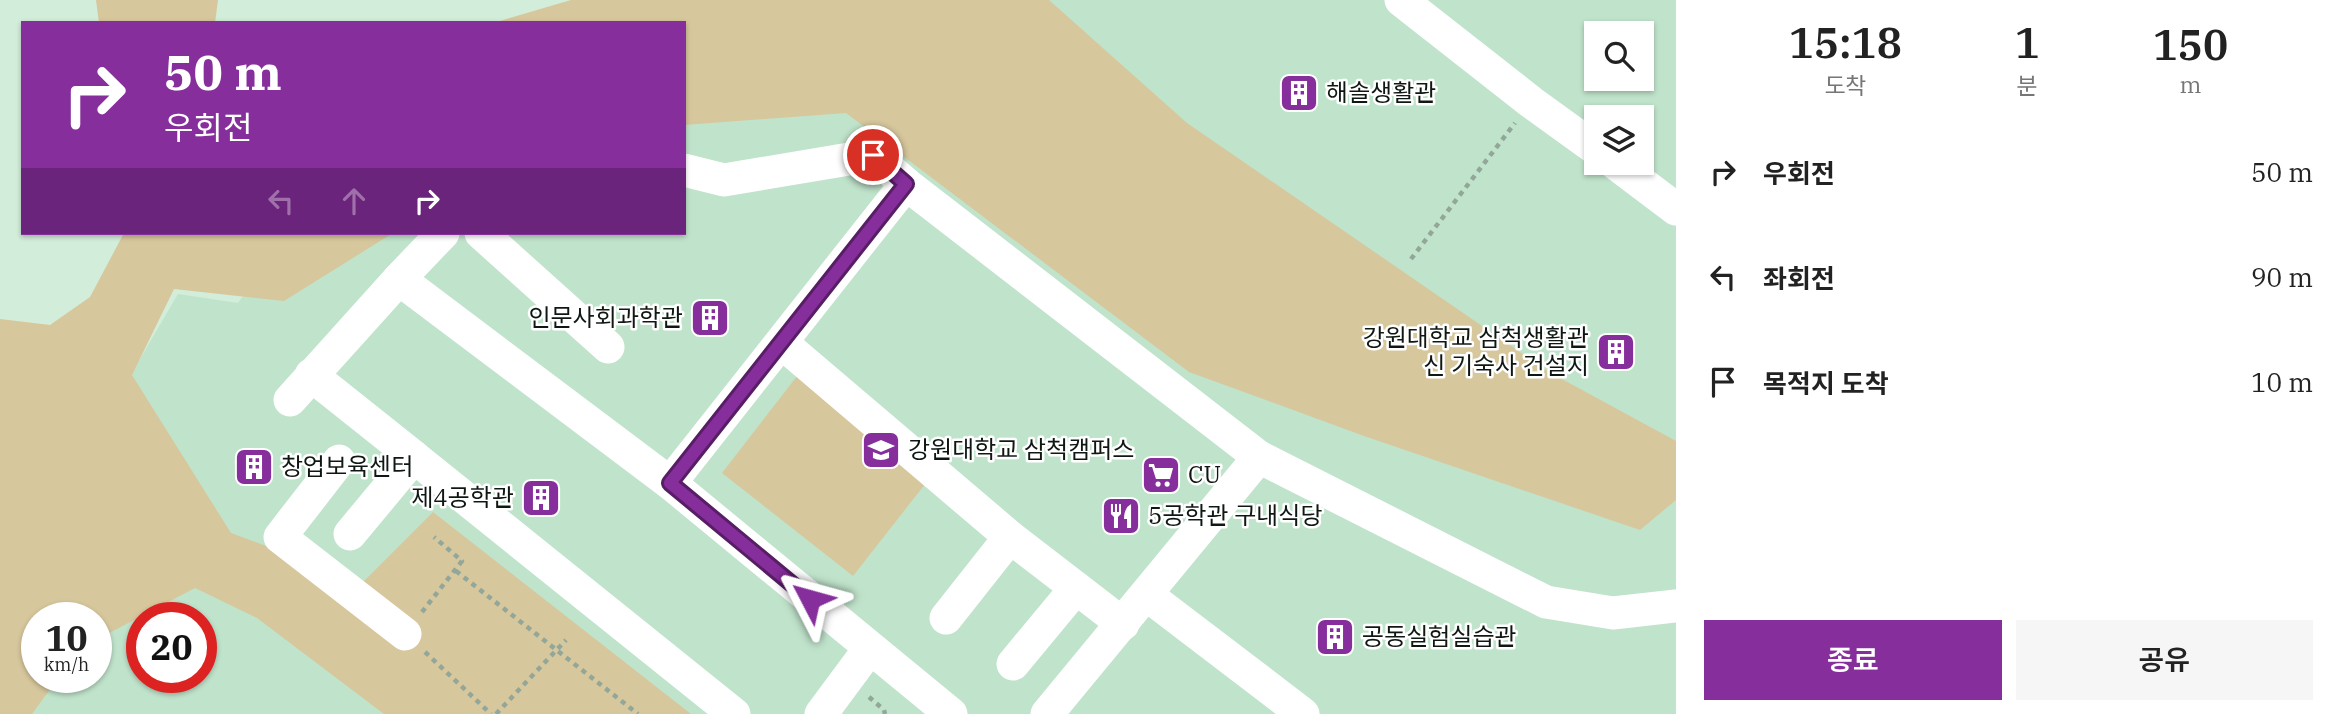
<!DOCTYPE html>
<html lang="ko">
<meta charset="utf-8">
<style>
:root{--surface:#fff;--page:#f6f6f6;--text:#222;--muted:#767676;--accent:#862e9b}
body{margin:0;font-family:"IBM Plex Serif","Noto Sans KR",serif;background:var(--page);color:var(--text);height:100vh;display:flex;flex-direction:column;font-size:26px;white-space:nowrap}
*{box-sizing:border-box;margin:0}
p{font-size:23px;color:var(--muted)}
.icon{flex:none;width:38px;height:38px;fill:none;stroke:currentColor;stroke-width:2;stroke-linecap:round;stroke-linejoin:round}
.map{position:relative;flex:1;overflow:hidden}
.details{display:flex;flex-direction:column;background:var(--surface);width:665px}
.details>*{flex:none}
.banner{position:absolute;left:21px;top:21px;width:665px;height:214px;border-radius:0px;box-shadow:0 2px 5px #0004;background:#862e9b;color:#fff;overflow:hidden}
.controls{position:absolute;left:1584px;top:21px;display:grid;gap:14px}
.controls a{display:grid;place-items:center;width:70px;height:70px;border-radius:0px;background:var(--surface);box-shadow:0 2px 5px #0004;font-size:35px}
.speed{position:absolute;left:21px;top:602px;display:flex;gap:14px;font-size:35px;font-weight:700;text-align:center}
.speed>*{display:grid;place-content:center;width:91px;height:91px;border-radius:50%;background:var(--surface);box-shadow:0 2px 5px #0004;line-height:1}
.speed small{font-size:18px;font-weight:400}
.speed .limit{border:10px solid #d22;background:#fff;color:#111}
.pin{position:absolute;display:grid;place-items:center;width:60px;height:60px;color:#fff;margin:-30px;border:4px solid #fff;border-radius:50%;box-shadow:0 2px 7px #0007}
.me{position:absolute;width:77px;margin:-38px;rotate:309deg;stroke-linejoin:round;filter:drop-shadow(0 0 5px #0008)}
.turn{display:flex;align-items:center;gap:24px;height:147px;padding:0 28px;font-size:32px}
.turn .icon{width:91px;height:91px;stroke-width:2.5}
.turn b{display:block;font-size:49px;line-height:60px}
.lanes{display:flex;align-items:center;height:66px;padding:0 28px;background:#0003;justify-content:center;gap:35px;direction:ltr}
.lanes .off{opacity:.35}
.eta{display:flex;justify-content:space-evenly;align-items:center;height:119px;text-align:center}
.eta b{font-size:42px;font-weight:600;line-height:49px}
.cta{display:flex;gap:14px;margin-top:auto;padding:14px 28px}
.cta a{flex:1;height:80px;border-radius:0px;background:var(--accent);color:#fff;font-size:28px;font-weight:600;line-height:80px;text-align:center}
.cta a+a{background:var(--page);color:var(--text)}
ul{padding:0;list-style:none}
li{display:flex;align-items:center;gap:21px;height:105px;padding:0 28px}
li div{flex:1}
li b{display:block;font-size:26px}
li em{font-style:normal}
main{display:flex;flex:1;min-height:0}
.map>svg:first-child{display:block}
</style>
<main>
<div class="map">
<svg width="1676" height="714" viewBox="0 0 1676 714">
<rect width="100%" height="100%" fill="#d2edda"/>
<path fill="#c0e3cb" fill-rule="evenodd" d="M722 0H1676V714H0V598L178 294 238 303 288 233H684V23ZM1596 33H1642V79H1596ZM1596 117H1642V163H1596ZM37 618H96V677H37ZM142 618H201V677H142Z"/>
<g fill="#d7c79d">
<path d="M96 0H218L215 23H99Z"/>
<path d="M571 0H1049L1187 123 1549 372 1676 441V500L1640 530 1364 436 1189 372 846 113 684 125V23H493Z"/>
<path d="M124 233H393L284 301 174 289 132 375 231 533 363 582 433 512 691 714H384L257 618 195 588 96 640V618H37V677H59L32 714H0V319L50 325 90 297Z"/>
<path d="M808 362 940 465 853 576 722 473Z"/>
</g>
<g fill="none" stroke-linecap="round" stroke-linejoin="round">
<g stroke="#92a799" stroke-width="4.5" stroke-dasharray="5 5" stroke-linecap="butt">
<path d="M1411 259 1515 123"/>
<path d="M456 571 638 714"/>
<path d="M422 612 462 561 434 537"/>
<path d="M425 652 491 714"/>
<path d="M869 697 884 710 885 714"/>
<path d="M496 714 566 640"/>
</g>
<g stroke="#fff" stroke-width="33">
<path d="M1401 0 1531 102 1596 149"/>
<path d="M1615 163 1676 209"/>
<path d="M684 170 724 180 873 155 906 184"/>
<path d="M481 233 608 347"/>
<path d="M399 279 443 233"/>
<path d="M782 343 1010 537"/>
<path d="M311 375 414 457 350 534"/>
<path d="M290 400 399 279 670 483 951 714"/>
<path d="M414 457 734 714"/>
<path d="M339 461 280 537 405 634"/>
<path d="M670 483 906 184 1259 457"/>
<path d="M1147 595 1303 714"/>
<path d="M946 618 1010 537 1123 624"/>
<path d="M1013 664 1076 588"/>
<path d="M821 714 870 648"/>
<path d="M1047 714 1259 457 1546 602 1613 613 1676 606"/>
</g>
</g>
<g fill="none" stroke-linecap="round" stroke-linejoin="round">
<g stroke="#571e65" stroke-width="18">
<path id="route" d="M810 599 670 483 906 184 873 155"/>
</g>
<use href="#route" stroke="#862e9b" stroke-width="12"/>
</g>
<defs>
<g id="building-square" transform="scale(2.0125)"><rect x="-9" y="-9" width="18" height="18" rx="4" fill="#862e9b" stroke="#fff"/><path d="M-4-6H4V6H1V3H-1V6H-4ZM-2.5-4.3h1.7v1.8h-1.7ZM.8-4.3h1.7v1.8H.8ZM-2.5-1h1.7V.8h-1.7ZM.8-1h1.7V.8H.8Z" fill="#fff"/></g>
<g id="university-square" transform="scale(2.0125)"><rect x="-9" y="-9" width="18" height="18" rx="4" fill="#862e9b" stroke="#fff"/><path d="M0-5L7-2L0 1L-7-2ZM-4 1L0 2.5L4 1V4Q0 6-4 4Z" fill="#fff"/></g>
<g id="supermarket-square" transform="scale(2.0125)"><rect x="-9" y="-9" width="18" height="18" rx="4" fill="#862e9b" stroke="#fff"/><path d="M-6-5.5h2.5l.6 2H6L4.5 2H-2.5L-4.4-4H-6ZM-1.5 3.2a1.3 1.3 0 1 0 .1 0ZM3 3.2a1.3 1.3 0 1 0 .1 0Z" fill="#fff"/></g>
<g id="restaurant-square" transform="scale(2.0125)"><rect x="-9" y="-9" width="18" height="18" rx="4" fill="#862e9b" stroke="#fff"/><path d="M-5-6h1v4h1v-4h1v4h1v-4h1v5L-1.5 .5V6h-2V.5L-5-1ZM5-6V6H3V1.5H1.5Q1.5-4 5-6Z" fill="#fff"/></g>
</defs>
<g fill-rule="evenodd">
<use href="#building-square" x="1299" y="93"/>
<use href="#building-square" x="710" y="318"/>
<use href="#building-square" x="1616" y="352"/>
<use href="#university-square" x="881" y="450"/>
<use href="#building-square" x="254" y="467"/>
<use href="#supermarket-square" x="1161" y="475"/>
<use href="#building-square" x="541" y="498"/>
<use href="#restaurant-square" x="1121" y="516"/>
<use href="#building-square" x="1335" y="637"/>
</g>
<g text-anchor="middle" stroke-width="5" stroke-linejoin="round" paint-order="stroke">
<g font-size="24" fill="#0e1711" stroke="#fff" text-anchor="start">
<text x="1326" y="101">해솔생활관</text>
<text x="683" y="326" text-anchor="end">인문사회과학관</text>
<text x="1589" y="346" text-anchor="end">강원대학교 삼척생활관<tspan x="1589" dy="28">신 기숙사 건설지</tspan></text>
<text x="908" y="458">강원대학교 삼척캠퍼스</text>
<text x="281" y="475">창업보육센터</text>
<text x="1188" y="483">CU</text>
<text x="514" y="506" text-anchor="end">제4공학관</text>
<text x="1148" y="524">5공학관 구내식당</text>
<text x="1362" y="645">공동실험실습관</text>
</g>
</g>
</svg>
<div class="controls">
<a><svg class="icon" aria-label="search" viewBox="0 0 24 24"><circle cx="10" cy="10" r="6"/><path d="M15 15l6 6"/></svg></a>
<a><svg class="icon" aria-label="layers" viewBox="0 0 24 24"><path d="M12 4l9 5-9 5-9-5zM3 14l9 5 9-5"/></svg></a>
</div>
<div class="speed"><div>10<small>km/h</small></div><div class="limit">20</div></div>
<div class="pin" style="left:873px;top:155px;background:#d93025"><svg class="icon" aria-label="arrive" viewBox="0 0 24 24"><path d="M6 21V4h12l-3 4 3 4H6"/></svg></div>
<svg class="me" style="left:810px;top:599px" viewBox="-20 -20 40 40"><path d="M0-17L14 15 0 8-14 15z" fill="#862e9b" stroke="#fff" stroke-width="4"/></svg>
<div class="banner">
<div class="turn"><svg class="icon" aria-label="right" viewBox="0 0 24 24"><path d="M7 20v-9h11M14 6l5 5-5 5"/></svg><div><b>50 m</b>우회전</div></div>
<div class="lanes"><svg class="icon off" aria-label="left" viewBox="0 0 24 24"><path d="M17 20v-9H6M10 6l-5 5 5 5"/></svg><svg class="icon off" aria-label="ahead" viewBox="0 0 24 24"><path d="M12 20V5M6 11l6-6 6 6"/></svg><svg class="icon" aria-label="right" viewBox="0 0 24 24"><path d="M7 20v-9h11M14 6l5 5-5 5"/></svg></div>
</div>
</div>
<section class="details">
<div class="eta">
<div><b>15:18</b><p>도착</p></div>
<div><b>1</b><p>분</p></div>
<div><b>150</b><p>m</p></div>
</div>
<ul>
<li><svg class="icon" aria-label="right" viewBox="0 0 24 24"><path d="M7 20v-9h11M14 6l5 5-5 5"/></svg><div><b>우회전</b></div><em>50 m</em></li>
<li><svg class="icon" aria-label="left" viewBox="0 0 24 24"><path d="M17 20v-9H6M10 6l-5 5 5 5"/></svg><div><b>좌회전</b></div><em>90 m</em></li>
<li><svg class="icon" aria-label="arrive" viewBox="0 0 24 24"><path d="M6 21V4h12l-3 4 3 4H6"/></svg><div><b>목적지 도착</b></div><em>10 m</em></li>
</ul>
<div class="cta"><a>종료</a><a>공유</a></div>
</section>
</main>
